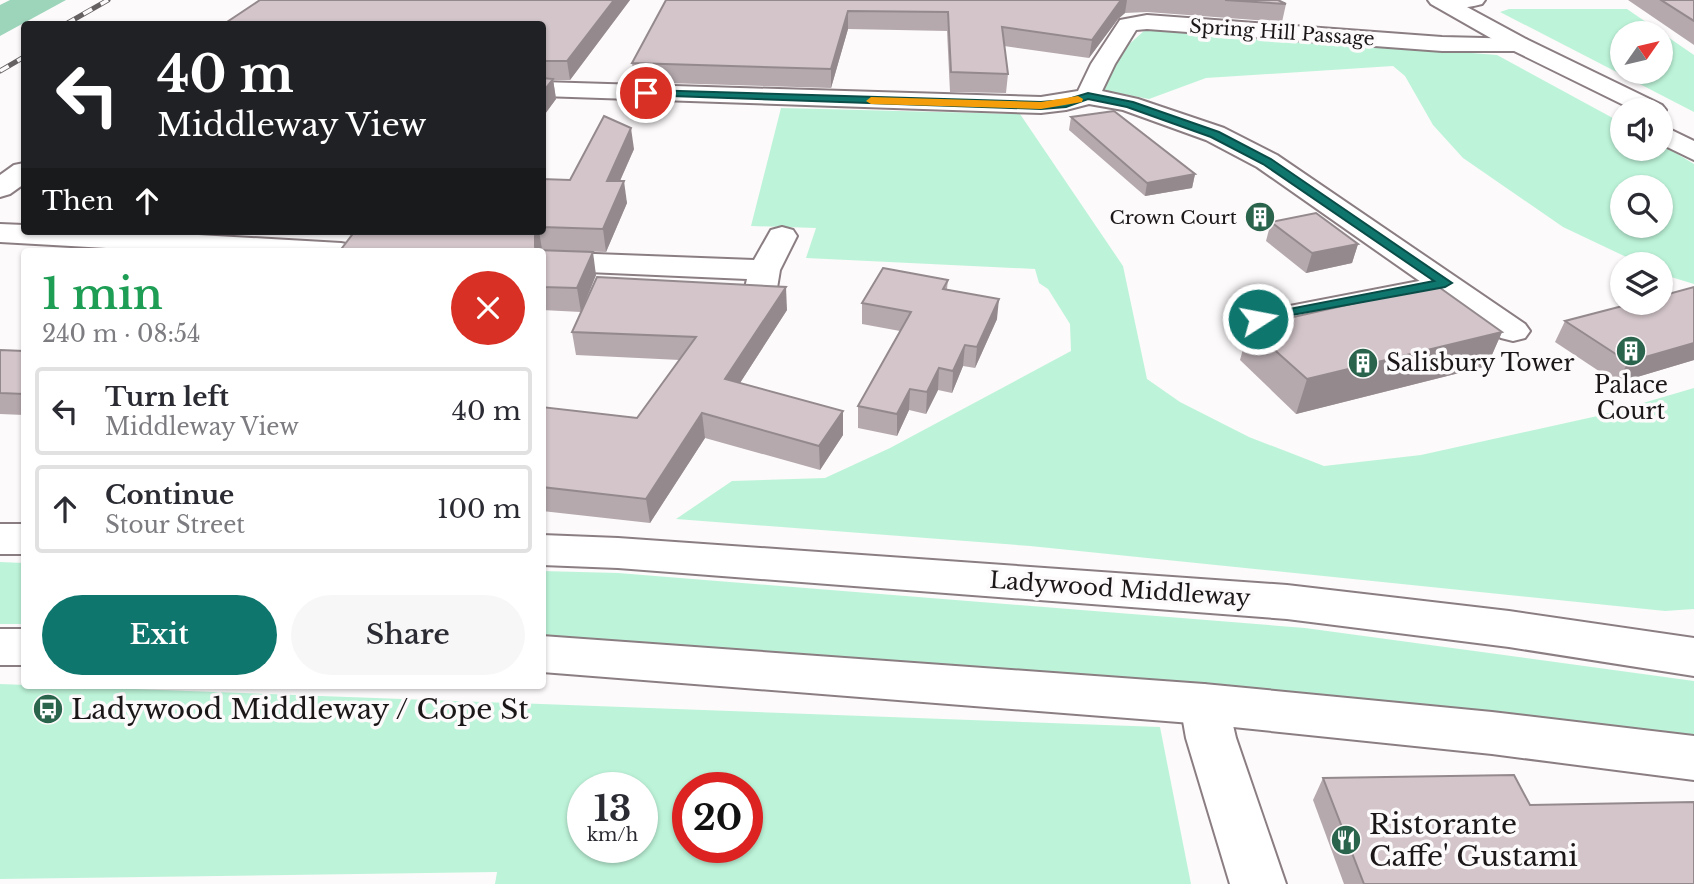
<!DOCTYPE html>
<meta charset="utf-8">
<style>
:root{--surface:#fff;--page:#f7f7f7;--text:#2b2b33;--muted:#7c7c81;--line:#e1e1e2;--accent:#0f766e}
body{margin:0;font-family:"Libre Baskerville",serif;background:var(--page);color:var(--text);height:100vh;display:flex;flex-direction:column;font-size:26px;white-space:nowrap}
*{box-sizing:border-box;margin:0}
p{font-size:23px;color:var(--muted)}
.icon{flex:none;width:38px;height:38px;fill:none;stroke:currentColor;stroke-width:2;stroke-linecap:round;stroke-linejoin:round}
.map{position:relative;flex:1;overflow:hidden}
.details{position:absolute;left:21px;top:248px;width:525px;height:441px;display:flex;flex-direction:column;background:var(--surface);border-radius:7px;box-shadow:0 2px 5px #0004}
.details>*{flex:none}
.banner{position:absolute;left:21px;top:21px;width:525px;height:214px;border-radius:7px;box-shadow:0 2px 5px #0004;background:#202124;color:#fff;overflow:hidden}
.needle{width:46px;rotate:56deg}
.buttons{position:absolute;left:1610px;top:21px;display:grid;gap:14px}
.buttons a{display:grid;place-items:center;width:63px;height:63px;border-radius:50%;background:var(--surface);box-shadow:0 2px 5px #0004;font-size:35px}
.speed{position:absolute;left:567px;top:772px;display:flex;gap:14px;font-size:35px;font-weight:700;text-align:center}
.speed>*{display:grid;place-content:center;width:91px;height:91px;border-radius:50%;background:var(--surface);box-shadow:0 2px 5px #0004;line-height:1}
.speed small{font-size:18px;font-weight:400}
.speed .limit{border:10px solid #d22;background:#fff;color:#111}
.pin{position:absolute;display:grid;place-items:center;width:60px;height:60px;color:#fff;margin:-30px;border:4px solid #fff;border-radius:50%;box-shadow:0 2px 7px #0007}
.me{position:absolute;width:77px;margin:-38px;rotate:79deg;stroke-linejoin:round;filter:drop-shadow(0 0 5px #0008)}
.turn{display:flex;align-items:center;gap:24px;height:147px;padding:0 21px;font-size:32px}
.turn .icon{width:91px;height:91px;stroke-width:2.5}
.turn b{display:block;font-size:49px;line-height:60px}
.then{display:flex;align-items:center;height:66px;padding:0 21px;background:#0003;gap:14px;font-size:26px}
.round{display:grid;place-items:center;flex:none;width:74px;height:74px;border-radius:37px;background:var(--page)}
.summary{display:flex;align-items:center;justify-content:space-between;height:119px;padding:0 21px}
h1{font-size:42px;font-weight:600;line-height:52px;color:#1e9e55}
.primary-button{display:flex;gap:14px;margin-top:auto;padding:14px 21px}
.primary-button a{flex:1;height:80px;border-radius:42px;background:var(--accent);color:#fff;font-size:28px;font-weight:600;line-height:80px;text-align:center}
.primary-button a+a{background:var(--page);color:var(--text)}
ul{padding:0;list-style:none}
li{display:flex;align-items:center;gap:21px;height:88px;margin:0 14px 10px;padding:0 7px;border:4px solid var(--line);border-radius:7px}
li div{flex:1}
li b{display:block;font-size:26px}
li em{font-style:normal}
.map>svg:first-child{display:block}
</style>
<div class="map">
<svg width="1694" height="884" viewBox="0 0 1694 884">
<rect width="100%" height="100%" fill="#fdfafb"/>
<g fill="#bdf4d9" fill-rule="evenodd">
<path d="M1509 9H1627L1694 55V112L1500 12ZM1622 33H1661V72H1622Z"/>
<path d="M1158 28 1497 55 1622 123V149H1661V144L1694 164V284L1661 274V264H1641L1563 227 1463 158 1433 125 1405 76 1393 66 1206 78 1149 99 1102 90 1116 56 1145 30ZM1622 187H1661V226H1622Z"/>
<path d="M781 108 1020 114 1123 266 1147 379 1180 402 1249 437 1324 466 1421 455 1602 415 1694 388V609L1665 611 1030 546 676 519 732 481 825 478 890 448 1071 351 1070 324 1048 289 1039 283 1035 269 806 258 816 228 751 226Z"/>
<path d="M0 562 24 563V624H0Z"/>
<path d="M542 571 618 573 1305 628 1694 681V742C1312 692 927 659 543 637Z"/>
<path d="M0 684 1160 727 1191 884H495L497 872 0 879ZM583 788H642V847H583ZM688 788H747V847H688Z"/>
</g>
<path fill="#9dd5bb" d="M10 0H66L0 36V5Z"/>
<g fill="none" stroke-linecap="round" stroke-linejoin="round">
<g stroke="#8b7e82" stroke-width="4">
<path id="service" d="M1445 276 1453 278 1456 283 1453 288 1258 326 1250 324 1247 319 1250 314 1258 312Z"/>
</g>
<g stroke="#8b7e82" stroke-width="4">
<g id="minor">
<path d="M1433 0H1485L1482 4C1468 8 1449 10 1435 6Z"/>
<path d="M1147 15 1442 37 1526 39 1529 44 1526 49 1518 51H1442L1147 29 1136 30 1115 64 1102 91 1138 99 1224 128 1277 155 1525 324 1530 331 1525 338 1513 341 1501 338 1257 167 1206 140 1123 110 1089 104 1066 110 1041 113 542 96V82L1041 97 1078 91 1091 64 1120 20Z"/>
<path d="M24 163V184L10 194 0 197V175L14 165Z"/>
<path d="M0 224 24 225V231H128L341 243 352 245 356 252H177L0 242Z"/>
<path d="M782 227 793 230 797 236 780 270 777 288 772 295 761 298 750 295 745 288 747 279 542 270V252L754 260 771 230Z"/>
<path d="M1204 684 1221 690 1228 704 1236 738 1286 884H1230L1186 738 1180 704 1187 690Z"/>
</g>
</g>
<g stroke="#8b7e82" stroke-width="4">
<g id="primary">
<path d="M1428 0H1454L1526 39 1662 105 1666 110 1661 116V110H1634L1510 49 1431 4Z"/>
<path d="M1661 125 1694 141V160L1661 144Z"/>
</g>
</g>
<g stroke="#8b7e82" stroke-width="4">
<g id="trunk">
<rect x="0" y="524" width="24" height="30"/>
<path d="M542 535 618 538 1287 585 1509 611 1694 638V676L1509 647 1287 619 618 568 542 565Z"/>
<rect x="0" y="629" width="24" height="36"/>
<path d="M542 636 1204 684 1492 712 1694 736V780L1492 754 1204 724 542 672Z"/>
</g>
</g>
<use href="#service" fill="#fff" fill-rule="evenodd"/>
<use href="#minor" fill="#fff" fill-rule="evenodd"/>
<use href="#primary" fill="#fff" fill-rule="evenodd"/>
<use href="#trunk" fill="#fff" fill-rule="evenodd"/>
<g stroke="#656162" stroke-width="5">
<g id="rail">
<path d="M66 24 108 0"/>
<path d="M0 71 24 57"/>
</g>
</g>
<use href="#rail" stroke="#fdfafb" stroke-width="3.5" stroke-dasharray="10" stroke-linecap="butt"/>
</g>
<g fill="#b5a9ad">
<path d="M260 0H630L570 80H553L556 99 542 118V24Z"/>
<path d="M666 0H1278L1286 4 1282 22 1147 12 1125 13 1118 19 1089 58 1004 46 1008 74 1006 93 950 92 947 31 848 29 831 88 635 82 632 63Z"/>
<path d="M1628 0H1694V45Z"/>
<path d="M1071 117 1195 174 1192 188 1145 196 1069 130Z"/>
<path d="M634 149 620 181 627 203 606 252 542 250 596 275 581 312 542 310V252L355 231H542V179L570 180Z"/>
<path d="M1271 222 1358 244 1352 263 1306 273 1266 241Z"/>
<path d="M948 280 947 289 997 319 975 368 963 366 952 393 938 390 926 414 909 410 897 436 858 428V406L900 331 862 324V303Z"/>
<path d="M1694 287V360L1617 383 1555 342 1565 321Z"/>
<path d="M787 310 740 383 843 435 820 470 705 438 650 523 542 511V407L637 418 680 360 576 355 572 332Z"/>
<path d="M1249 327 1502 332 1487 366 1296 414 1240 360Z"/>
<path d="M0 350 24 351V415L0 414Z"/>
<path d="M1323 778 1530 805 1694 884H1344L1313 800Z"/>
</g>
<g fill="#948a8d">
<path d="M614 0H630L570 80 567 61Z"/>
<path d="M1121 0H1127L1125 13 1118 19 1089 58 1092 40Z"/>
<path d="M848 11V29L831 88V69Z"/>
<path d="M553 79 556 99 542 118V93Z"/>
<path d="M631 128 634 149 610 203 607 181Z"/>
<path d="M1195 174 1192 188 1145 196 1147 183Z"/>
<path d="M624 181 627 203 606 252 603 229Z"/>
<path d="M535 231H539L542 249 539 252 535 247Z"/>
<path d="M1358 244 1352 263 1306 273 1312 253Z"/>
<path d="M593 252 596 275 581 312 577 288Z"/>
<path d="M786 287 787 310 727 403 725 379Z"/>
<path d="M999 299 997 319 975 368 977 347Z"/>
<path d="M1502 332 1487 366 1296 414 1307 379Z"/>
<path d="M1694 343V360L1617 383 1628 362Z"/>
<path d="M965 345 963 366 952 393 953 371Z"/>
<path d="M939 368 938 390 926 414 927 392Z"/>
<path d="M910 389 909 410 897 436V414Z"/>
<path d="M843 411V435L820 470 819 446Z"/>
<path d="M702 413 705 438 650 523 646 499Z"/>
</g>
<g fill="#d3c5c9" stroke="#948a8d" stroke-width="2">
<path d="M260 0H614L567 61H542V24H224Z"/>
<path d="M666 0H1121L1092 40 1002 27 1008 74 951 72 948 12 848 11 831 69 632 63Z"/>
<path d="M1225 0H1278L1286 4Z"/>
<path d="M1661 0H1694V21Z"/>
<path d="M542 78 553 79 542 93Z"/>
<path d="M1114 111 1195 174 1147 183 1071 117Z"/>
<path d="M604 116 631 128 607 181H624L603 229 542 227V179L570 180Z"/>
<path d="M1316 213 1358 244 1312 253 1271 222Z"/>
<path d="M355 231H535V247L537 250 593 252 577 288 542 287V252H339Z"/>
<path d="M883 268 948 280 943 289 999 299 977 347 965 345 953 371 939 368 927 392 910 389 897 414 858 406 911 312 862 303Z"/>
<path d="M597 277 786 287 725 379 843 411 819 446 702 413 646 499 542 487V407L637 418 696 337 572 332Z"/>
<path d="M1436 285 1502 332 1307 379 1249 327Z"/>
<path d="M1694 287V343L1628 362 1565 321 1634 303H1661V296Z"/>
<path d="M0 350 24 351V394L0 393Z"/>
<path d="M1514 775 1530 805 1694 802V884H1364L1323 778Z"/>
</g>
<path fill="#0f766e" stroke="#0a4d48" stroke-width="2" d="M646 90 1041 102 1065 100 1088 93 1133 102 1219 132 1271 159 1452 283 1445 287 1253 322V316L1258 315 1434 281 1263 164 1211 137 1127 107 1088 99 1066 107 1041 109 643 95V91Z"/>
<path fill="#f59e0b" d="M1078 96 1083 99 1082 102 1041 109 871 104 866 101 871 97 1041 102Z"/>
<defs>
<g id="building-disc" transform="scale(1.575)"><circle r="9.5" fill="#2b644d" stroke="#fdfafb"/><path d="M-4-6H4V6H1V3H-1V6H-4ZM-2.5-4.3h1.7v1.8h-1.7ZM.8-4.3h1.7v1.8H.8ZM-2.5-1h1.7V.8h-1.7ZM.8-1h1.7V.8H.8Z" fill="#fff"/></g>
<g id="bus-disc" transform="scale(1.575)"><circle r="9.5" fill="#2b644d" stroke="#fdfafb"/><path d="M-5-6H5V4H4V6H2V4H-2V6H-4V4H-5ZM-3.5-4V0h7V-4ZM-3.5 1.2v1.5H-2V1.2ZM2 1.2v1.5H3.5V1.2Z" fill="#fff"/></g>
<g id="restaurant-disc" transform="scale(1.575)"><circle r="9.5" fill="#2b644d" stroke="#fdfafb"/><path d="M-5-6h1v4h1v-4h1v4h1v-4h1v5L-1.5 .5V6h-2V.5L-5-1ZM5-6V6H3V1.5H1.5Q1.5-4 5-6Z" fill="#fff"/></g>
</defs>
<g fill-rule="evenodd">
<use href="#building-disc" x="1260" y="217"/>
<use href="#building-disc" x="1631" y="351"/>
<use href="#building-disc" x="1363" y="363"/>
<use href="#bus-disc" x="48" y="709"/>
<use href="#restaurant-disc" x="1346" y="840"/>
</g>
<g text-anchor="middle" stroke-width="7" stroke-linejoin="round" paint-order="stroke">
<g font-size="19" fill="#1b1718" stroke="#fdfafb">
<text transform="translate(1282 32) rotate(4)" y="7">Spring Hill Passage</text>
</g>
<g font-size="19" fill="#1b1718" stroke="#fdfafb" text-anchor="end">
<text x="1237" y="224">Crown Court</text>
</g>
<g font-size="23" fill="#1b1718" stroke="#fdfafb" text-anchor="start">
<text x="1386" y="371">Salisbury Tower</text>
<text x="1631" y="393" text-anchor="middle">Palace<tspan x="1631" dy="26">Court</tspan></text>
</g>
<g font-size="23" fill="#1b1718" stroke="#fdfafb">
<text transform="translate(1120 589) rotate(4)" y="8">Ladywood Middleway</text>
</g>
<g font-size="28" fill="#1b1718" stroke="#fdfafb" text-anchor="start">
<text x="71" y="719">Ladywood Middleway / Cope St</text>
<text x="1369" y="834">Ristorante<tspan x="1369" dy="32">Caffe' Gustami</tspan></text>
</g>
</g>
</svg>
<div class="buttons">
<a><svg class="needle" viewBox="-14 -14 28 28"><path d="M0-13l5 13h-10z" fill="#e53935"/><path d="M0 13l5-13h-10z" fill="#7c7c81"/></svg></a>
<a><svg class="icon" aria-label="sound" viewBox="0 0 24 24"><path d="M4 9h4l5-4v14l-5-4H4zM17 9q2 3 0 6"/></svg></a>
<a><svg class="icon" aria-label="search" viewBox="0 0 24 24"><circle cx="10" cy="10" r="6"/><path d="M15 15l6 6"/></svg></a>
<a><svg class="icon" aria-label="layers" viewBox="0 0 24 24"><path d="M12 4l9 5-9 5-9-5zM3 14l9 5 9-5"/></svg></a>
</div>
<div class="speed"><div>13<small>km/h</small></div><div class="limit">20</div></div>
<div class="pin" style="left:646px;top:93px;background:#d93025"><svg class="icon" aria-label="arrive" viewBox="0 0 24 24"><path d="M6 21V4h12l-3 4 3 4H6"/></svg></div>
<svg class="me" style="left:1258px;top:319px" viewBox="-20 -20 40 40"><circle r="17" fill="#0f766e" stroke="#fff" stroke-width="3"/><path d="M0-11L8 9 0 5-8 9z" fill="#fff"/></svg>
<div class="banner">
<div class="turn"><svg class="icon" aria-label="left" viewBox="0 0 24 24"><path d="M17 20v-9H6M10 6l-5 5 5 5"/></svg><div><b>40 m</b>Middleway View</div></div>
<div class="then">Then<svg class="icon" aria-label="ahead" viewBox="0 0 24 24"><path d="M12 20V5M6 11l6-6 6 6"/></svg></div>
</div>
<section class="details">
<div class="summary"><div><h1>1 min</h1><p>240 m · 08:54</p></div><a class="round" style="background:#d93025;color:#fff"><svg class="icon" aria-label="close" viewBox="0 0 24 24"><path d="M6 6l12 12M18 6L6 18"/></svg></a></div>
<ul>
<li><svg class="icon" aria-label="left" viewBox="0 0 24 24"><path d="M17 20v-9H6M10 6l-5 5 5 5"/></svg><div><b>Turn left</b><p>Middleway View</p></div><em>40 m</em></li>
<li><svg class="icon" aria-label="ahead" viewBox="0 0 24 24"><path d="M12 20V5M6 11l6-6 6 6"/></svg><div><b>Continue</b><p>Stour Street</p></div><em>100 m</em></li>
</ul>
<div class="primary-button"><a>Exit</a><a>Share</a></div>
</section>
</div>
